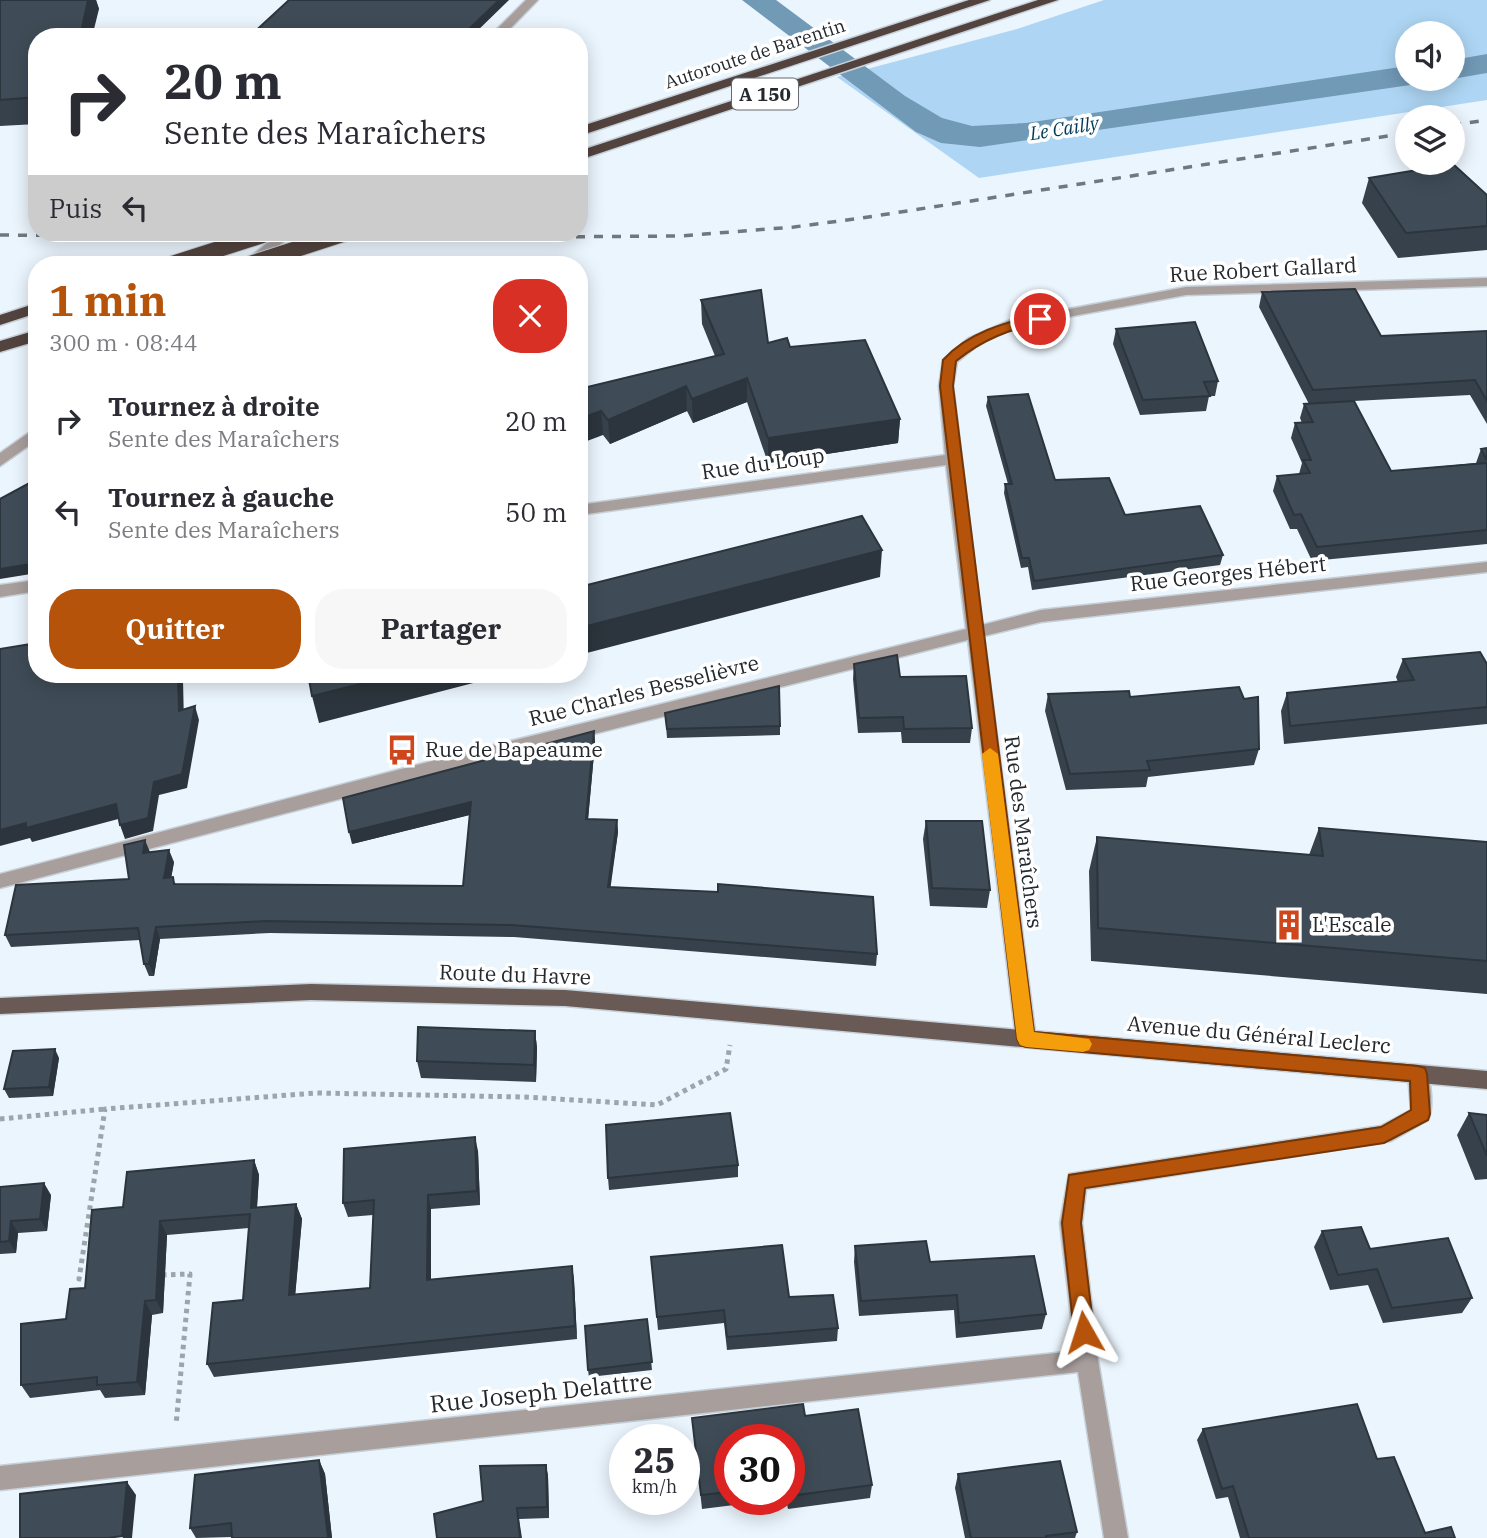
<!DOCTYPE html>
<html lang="fr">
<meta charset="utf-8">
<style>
:root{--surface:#fff;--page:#f7f7f7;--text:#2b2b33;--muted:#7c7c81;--accent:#b45309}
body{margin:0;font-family:"IBM Plex Serif",serif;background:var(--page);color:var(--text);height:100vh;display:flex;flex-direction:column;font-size:26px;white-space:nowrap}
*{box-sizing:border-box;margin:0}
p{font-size:23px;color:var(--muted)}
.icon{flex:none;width:38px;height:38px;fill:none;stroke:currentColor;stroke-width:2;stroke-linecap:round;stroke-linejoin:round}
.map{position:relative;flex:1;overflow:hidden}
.side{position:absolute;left:28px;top:256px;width:560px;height:427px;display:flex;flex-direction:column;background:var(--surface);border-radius:28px;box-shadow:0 4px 18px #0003}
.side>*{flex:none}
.banner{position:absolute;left:28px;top:28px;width:560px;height:214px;border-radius:28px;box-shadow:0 4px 18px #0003;background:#fff;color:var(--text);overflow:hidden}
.controls{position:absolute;left:1395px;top:21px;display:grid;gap:14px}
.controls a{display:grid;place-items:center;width:70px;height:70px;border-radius:50%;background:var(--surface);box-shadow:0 4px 18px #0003;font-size:35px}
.speed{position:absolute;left:609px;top:1424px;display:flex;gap:14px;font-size:35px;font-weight:700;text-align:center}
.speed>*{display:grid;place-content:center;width:91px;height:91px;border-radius:50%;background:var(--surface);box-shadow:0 4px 18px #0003;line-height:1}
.speed small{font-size:18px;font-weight:400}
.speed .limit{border:10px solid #d22;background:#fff;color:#111}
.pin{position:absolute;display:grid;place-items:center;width:60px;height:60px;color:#fff;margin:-30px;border:4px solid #fff;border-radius:50%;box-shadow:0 2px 7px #0007}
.me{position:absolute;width:77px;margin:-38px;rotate:354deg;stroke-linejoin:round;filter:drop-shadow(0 0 5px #0008)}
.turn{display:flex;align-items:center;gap:24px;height:147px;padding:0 21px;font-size:32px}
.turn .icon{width:91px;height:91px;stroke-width:2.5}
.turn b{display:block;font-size:49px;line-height:60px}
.then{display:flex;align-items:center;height:66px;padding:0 21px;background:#0003;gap:14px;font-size:26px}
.round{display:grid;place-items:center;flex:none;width:74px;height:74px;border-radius:28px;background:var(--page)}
.overview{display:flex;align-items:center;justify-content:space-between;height:119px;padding:0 21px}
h1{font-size:42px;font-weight:700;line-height:52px;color:var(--accent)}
.button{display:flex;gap:14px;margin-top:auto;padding:14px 21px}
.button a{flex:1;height:80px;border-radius:28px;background:var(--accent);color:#fff;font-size:28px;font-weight:700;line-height:80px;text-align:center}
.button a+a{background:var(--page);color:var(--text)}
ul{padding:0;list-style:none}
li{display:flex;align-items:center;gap:21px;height:91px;padding:0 21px}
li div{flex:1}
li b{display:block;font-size:26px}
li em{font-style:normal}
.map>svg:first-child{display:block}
</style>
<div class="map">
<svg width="1487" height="1538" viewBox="0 0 1487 1538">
<rect width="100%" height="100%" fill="#ebf5fd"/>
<path fill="#aed6f4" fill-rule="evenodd" d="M1104 0H1487V100L979 178 837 77 1017 29ZM1407 33H1452V79H1407Z"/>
<g fill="#719ab7">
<path d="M742 0H776L905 96 942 118 972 126 1026 123 1407 66V79H1452L980 147 941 143 916 132Z"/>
<path d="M1487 54V73L1452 79 1453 60Z"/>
</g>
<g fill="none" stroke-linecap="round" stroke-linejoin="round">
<g stroke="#c7d0d8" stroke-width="3">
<g id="minor">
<path d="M526 0H538L502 37H489Z"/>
<path d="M279 233H294L257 264H242Z"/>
<path d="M1487 278V286L1186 295 1019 326 979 344 957 362 953 386 982 625 1041 610 1487 562V572L1041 622 984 636 1036 1039 1033 1045 1026 1047 1019 1045 1016 1039 968 640 470 765 0 888V874L470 751 966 629 946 465 579 515V505L945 455 939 386 943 360 969 338 1010 320 1186 287Z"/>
<path d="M37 427V440L0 466V453Z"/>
<path d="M37 580V591L0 597V585Z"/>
<path d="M1418 1065 1425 1068C1431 1080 1434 1108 1428 1120L1391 1141 1086 1189 1082 1223 1098 1360 1128 1538H1104L1078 1372 0 1490V1466L1075 1351 1060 1223 1069 1174 1381 1126 1411 1110 1408 1074 1411 1068Z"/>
</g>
</g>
<g stroke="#c7d0d8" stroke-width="3">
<path id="major" d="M311 984 565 990 1487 1071V1089L565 1006 311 1000 0 1014V998Z"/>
</g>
<g stroke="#c7d0d8" stroke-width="3">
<g id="highway">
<path d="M969 0H990L579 136V127Z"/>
<path d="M1038 0H1058L579 160V151Z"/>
<path d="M37 303V313L0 325V315Z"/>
<path d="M37 330V341L0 352V341Z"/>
</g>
</g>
<g stroke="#9ca5ac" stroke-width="5" stroke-dasharray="4.5 4.5" stroke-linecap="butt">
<path d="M0 1119 105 1109"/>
<path d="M162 1275 190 1274 176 1425"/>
<path d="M90 1279H79L105 1109 316 1093 525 1097 657 1105 726 1069 730 1045"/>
</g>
<use href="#minor" fill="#a89f9d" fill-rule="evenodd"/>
<use href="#major" fill="#695a56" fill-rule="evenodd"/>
<use href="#highway" fill="#53433e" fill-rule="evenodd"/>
<g stroke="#70787e" stroke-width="3.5" stroke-dasharray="9 9" stroke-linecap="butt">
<path d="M1452 125 1487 120"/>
<path d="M0 235 378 238 680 236 794 227 862 218 1407 133"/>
</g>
<g stroke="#c7d0d8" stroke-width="18" stroke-linecap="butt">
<g id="highway-bridge">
<path d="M172 264 269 233"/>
<path d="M250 264 346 233"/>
</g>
</g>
<use href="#highway-bridge" stroke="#53433e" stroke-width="16"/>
</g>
<g fill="#36414b">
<path d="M0 0H96L99 9 37 37V124L0 126Z"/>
<path d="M1369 178 1487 195V250L1398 258 1362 203Z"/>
<path d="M1262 292 1381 336 1487 331V424L1470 395 1354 401 1391 471 1476 463 1481 449 1487 448V544L1312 561 1297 529H1290L1273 491 1277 476 1299 474 1302 463 1291 438 1295 423H1302L1300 418 1304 404H1309L1259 307Z"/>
<path d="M701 300 768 343 790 347 900 419 898 443 768 463 747 402 693 423 687 411 610 444 603 435 579 389 715 356 702 324Z"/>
<path d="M1116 329 1218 381 1215 396H1209L1206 411 1140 415 1113 344Z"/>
<path d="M988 397 1055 480 1125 515 1223 555 1220 565 1032 590 1028 567 1021 568 1004 493 1005 484H1008L986 406Z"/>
<path d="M1403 659 1487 664V724L1284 744 1281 711 1287 693 1398 682 1396 677Z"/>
<path d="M854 664 900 677 972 728 970 743H902L901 732 858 733 853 679Z"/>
<path d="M1048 694 1130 697 1259 749 1254 765 1148 777 1146 787 1066 790 1045 711Z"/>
<path d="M665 713 780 726V735L667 738Z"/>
<path d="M594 731 595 743 588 819 617 820 618 832 610 887 877 954 876 966 514 937 270 933 160 939 154 976H149L144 964 140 940 11 947 5 935 129 879 150 852 174 862 171 878 176 884 463 886 470 815 352 844Z"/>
<path d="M926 821 990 890 987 908 930 906 923 839Z"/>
<path d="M1319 828 1487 842V994L1091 961 1089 871 1097 837 1309 855Z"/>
<path d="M535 1031 537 1048 536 1082 421 1078 417 1061Z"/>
<path d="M59 1058 53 1096 9 1098 4 1089Z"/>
<path d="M1469 1113 1487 1115V1179L1475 1180 1457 1135Z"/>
<path d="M478 1151 480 1205 431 1209V1280L572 1266 574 1280 577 1339 214 1377 207 1364 243 1300 249 1228 167 1235 163 1313 152 1315 145 1395 105 1398 100 1390 30 1398 21 1385 66 1319 85 1288 123 1207 254 1160 259 1175 257 1208 296 1204 302 1219 295 1295 370 1288 373 1215 348 1217 343 1203Z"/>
<path d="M738 1165V1177L609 1190 608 1178Z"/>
<path d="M0 1187 51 1195 47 1231 18 1233 16 1253 0 1254Z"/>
<path d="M1322 1231 1370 1249 1472 1298 1462 1313 1383 1323 1368 1285 1330 1290 1314 1247Z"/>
<path d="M855 1246 930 1262 1046 1314 1042 1329 956 1338 954 1310 859 1316 854 1262Z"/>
<path d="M651 1257 789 1297 838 1328 837 1341 727 1350 724 1323 658 1330Z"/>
<path d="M647 1319 652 1370 589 1377 588 1370Z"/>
<path d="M805 1416 872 1485 870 1498 788 1509 786 1500H789V1440H730V1500H775L702 1509 692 1418Z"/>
<path d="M1203 1429 1377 1459 1425 1533 1455 1538H1240L1228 1497 1216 1499 1197 1440Z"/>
<path d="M319 1460 325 1474 332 1538H232V1537L196 1538 190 1528Z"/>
<path d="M546 1465 548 1476 549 1518 519 1519 483 1501Z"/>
<path d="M958 1474 1077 1532 1075 1538H965L955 1488Z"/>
</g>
<g fill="#2c353d">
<path d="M88 0H96L99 9 92 37H80Z"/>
<path d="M499 0H509L471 37H461Z"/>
<path d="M747 378V402L693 423 692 399Z"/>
<path d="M686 386 687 411 610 444 608 420Z"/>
<path d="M601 411 603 435 579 444V419Z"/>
<path d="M900 419 898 443 768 463V438Z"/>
<path d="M882 550 880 577 579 655V628Z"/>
<path d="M37 563V573L0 579V569Z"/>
<path d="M178 674H181L183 680 184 724 179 711Z"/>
<path d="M400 674H508L319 723 312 696Z"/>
<path d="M195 706 199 720 187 788 159 795 153 831 125 839 120 825 154 782Z"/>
<path d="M594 731 595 743 587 831 586 819Z"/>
<path d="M471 802 473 814 352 844 349 832Z"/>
<path d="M116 804 122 818 32 842 30 838 0 846V830L26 823Z"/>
<path d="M617 820 618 832 609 899 608 887Z"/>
<path d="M145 840 150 852 143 853Z"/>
<path d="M169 850 174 862 169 890 164 878Z"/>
<path d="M156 927 160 939 154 976 149 964Z"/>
<path d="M535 1031 537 1048 536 1082 534 1065Z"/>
<path d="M55 1049 59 1058 53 1096 49 1087Z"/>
<path d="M475 1137 478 1151 480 1205 477 1191Z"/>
<path d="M254 1160 259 1175 256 1222 251 1208Z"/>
<path d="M44 1183 51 1195 47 1231 40 1219Z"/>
<path d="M428 1195 431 1209V1294L427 1280Z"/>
<path d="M296 1204 302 1219 294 1309 289 1295Z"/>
<path d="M11 1221 18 1233 16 1253 9 1241Z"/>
<path d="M160 1221 167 1235 163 1313 156 1300Z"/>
<path d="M572 1266 574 1280 577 1339 575 1326Z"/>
<path d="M145 1301 152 1315 145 1395 137 1382Z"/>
<path d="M319 1460 325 1474 332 1538H328Z"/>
<path d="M546 1465 548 1476 549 1518 547 1507Z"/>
<path d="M127 1482 136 1495 132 1538H123L122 1536Z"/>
<path d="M517 1508 519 1519 522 1538H520Z"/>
</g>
<g fill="#3f4c57" stroke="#2c353d" stroke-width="2">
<path d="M0 0H88L80 37H37V97L0 100Z"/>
<path d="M289 0H499L461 37H249Z"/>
<path d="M1453 164 1487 195V226L1406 233 1369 178Z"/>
<path d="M1355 289 1381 336 1487 331V401L1475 380 1313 390 1262 292Z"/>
<path d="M761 290 768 343 787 338 790 347 865 340 900 419 768 438 747 378 692 399 686 386 608 420 601 411 579 419V389L724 354 701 300Z"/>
<path d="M1195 322 1218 381 1204 382 1210 396 1143 400 1116 329Z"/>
<path d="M1028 394 1055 480 1109 478 1125 515 1200 506 1223 555 1034 581 1029 558H1022L1005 484H1012L988 397Z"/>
<path d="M1354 401 1391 471 1487 463V530L1317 547 1301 514 1294 515 1277 476 1310 473 1303 460H1311L1295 423 1313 422 1304 404Z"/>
<path d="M1487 448V460L1481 449Z"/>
<path d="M37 479V563L0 569V499Z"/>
<path d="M862 516 882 550 579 628V587Z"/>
<path d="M37 643V674H178L179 711 195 706 182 774 154 782 148 818 120 825 116 804 26 828V823L0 830V649Z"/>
<path d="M1480 652 1487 664V707L1290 726 1287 693 1414 680 1403 659Z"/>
<path d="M897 655 900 677 966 676 972 728 904 729 903 717 859 718 854 664Z"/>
<path d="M308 674H400L312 696Z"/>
<path d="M779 686 780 726 667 729 665 713Z"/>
<path d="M1239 687 1244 699 1258 697 1259 749 1147 761 1150 770 1070 774 1048 694 1129 691 1130 697Z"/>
<path d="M594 731 586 819 617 820 608 887 718 892V884L873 897 877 954 512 925 266 921 156 927 149 964H144L138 928 5 935 16 885 129 879 124 845 145 840 143 853 169 850 164 878 173 877 174 884 463 886 471 802 349 832 343 798Z"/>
<path d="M926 821H982L990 890 932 888Z"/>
<path d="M1319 828 1487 842V961L1098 928 1097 837 1323 856Z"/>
<path d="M418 1027 535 1031 534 1065 417 1061Z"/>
<path d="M55 1049 49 1087 4 1089 13 1051Z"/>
<path d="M730 1113 738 1165 608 1178 606 1125Z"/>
<path d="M1469 1113 1487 1115V1156Z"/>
<path d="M475 1137 477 1191 428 1195 427 1280 572 1266 575 1326 207 1364 213 1303 243 1300 250 1214 160 1221 156 1300 145 1301 137 1382 97 1385V1377L21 1385V1324L66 1319 70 1289 85 1288 92 1210 123 1207 127 1172 254 1160 251 1208 296 1204 289 1295 370 1288 374 1200 343 1203 344 1149Z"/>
<path d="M44 1183 40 1219 11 1221 9 1241 0 1242V1187Z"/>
<path d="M1361 1227 1370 1249 1448 1238 1472 1298 1392 1308 1377 1269 1338 1275 1322 1231Z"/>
<path d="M926 1241 930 1262 1034 1256 1046 1314 959 1323 957 1295 861 1301 855 1246Z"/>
<path d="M782 1245 789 1297 833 1295 838 1328 727 1337 724 1310 657 1317 651 1257Z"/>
<path d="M647 1319 652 1362 588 1370 585 1326Z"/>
<path d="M803 1404 805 1416 858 1409 872 1485 789 1496V1440H730V1492L701 1495 692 1418Z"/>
<path d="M1357 1404 1377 1459 1394 1457 1425 1533 1451 1527 1455 1538H1249L1233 1486 1222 1489 1203 1429Z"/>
<path d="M319 1460 328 1538H232L231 1523 190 1528 195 1475Z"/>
<path d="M1060 1461 1077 1532 1046 1536V1538H971L958 1474Z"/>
<path d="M546 1465 547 1507 517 1508 520 1538H437L434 1514 483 1501 480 1466Z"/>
<path d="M127 1482 122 1536 108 1538H20V1494Z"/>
</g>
<path fill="#b45309" stroke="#753606" stroke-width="2" d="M1040 315 1044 316V321C1009 330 985 338 956 361L953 386 1034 1032 1418 1066 1425 1068 1427 1074 1430 1114 1428 1120 1384 1143 1085 1188 1081 1223 1094 1332 1091 1339 1084 1342 1077 1339 1074 1332 1062 1223 1069 1175 1381 1127 1411 1110 1410 1081 1026 1047 1020 1045 1017 1039 940 386 943 360C967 333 1005 322 1040 315Z"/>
<path fill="#f59e0b" d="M990 748 998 754 1034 1032 1089 1039 1092 1044 1089 1050 1083 1052 1026 1047 1020 1045 1017 1039 982 754Z"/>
<defs>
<g id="bus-bare" transform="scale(2.415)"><path d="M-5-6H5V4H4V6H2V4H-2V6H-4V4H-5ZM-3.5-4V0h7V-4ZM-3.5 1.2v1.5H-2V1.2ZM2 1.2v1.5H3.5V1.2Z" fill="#cf461c" stroke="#fff" stroke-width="2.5" paint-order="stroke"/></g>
<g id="building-bare" transform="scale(2.415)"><path d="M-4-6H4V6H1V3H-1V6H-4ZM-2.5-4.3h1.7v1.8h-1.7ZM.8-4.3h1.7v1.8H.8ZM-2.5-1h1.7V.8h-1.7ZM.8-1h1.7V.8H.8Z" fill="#cf461c" stroke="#fff" stroke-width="2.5" paint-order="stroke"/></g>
</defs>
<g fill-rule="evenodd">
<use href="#bus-bare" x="402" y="750"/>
<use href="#building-bare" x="1289" y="925"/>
</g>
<g text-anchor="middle" stroke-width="7" stroke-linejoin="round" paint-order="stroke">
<g font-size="18" fill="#23292e" stroke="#fff">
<text transform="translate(755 54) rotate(-18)" y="6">Autoroute de Barentin</text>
</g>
<rect fill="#fff" stroke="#65696d" stroke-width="2" x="732" y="78.5" width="66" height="31" rx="5"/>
<g font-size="19" font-weight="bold" fill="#23292e">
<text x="765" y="101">A 150</text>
</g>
<g font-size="19" font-style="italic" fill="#023957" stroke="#fff">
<text transform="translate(1064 128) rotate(-9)" y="7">Le Cailly</text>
</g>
<g font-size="21" fill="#23292e" stroke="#fff">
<text transform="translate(1263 270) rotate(-3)" y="7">Rue Robert Gallard</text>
<text transform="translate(763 464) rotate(-8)" y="7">Rue du Loup</text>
<text transform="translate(1228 574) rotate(-6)" y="7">Rue Georges Hébert</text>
<text transform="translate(644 691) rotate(-14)" y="7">Rue Charles Besselièvre</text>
<text transform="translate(1023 832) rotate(83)" y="7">Rue des Maraîchers</text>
<text transform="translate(515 975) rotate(2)" y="7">Route du Havre</text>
<text transform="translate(1259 1035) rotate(5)" y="7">Avenue du Général Leclerc</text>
</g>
<g font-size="21" fill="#23292e" stroke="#fff" text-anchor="start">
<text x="425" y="757">Rue de Bapeaume</text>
<text x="1312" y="932">L'Escale</text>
</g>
<g font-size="24" fill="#23292e" stroke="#fff">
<text transform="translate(541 1393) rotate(-6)" y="8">Rue Joseph Delattre</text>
</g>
</g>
</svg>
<div class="controls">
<a><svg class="icon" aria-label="sound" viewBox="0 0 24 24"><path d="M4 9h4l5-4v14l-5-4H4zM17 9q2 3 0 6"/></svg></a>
<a><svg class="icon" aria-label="layers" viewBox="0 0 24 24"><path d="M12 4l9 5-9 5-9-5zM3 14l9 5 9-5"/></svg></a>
</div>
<div class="speed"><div>25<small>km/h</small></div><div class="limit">30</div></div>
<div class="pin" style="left:1040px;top:319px;background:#d93025"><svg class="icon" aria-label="arrive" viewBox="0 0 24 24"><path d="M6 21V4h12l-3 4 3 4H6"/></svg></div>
<svg class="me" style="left:1084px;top:1332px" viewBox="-20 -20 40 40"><path d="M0-17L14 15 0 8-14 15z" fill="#b45309" stroke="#fff" stroke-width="4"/></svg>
<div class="banner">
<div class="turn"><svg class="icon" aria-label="right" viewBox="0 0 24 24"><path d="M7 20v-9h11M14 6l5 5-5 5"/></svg><div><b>20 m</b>Sente des Maraîchers</div></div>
<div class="then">Puis<svg class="icon" aria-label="left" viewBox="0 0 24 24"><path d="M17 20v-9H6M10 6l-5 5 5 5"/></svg></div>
</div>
<section class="side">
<div class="overview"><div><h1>1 min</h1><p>300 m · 08:44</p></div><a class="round" style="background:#d93025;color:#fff"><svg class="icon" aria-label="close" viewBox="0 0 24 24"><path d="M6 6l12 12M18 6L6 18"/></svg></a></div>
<ul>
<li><svg class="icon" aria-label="right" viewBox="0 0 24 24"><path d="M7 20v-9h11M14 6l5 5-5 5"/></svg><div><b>Tournez à droite</b><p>Sente des Maraîchers</p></div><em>20 m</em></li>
<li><svg class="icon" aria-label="left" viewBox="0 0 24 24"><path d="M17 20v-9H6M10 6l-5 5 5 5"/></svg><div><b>Tournez à gauche</b><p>Sente des Maraîchers</p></div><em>50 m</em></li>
</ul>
<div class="button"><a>Quitter</a><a>Partager</a></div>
</section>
</div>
